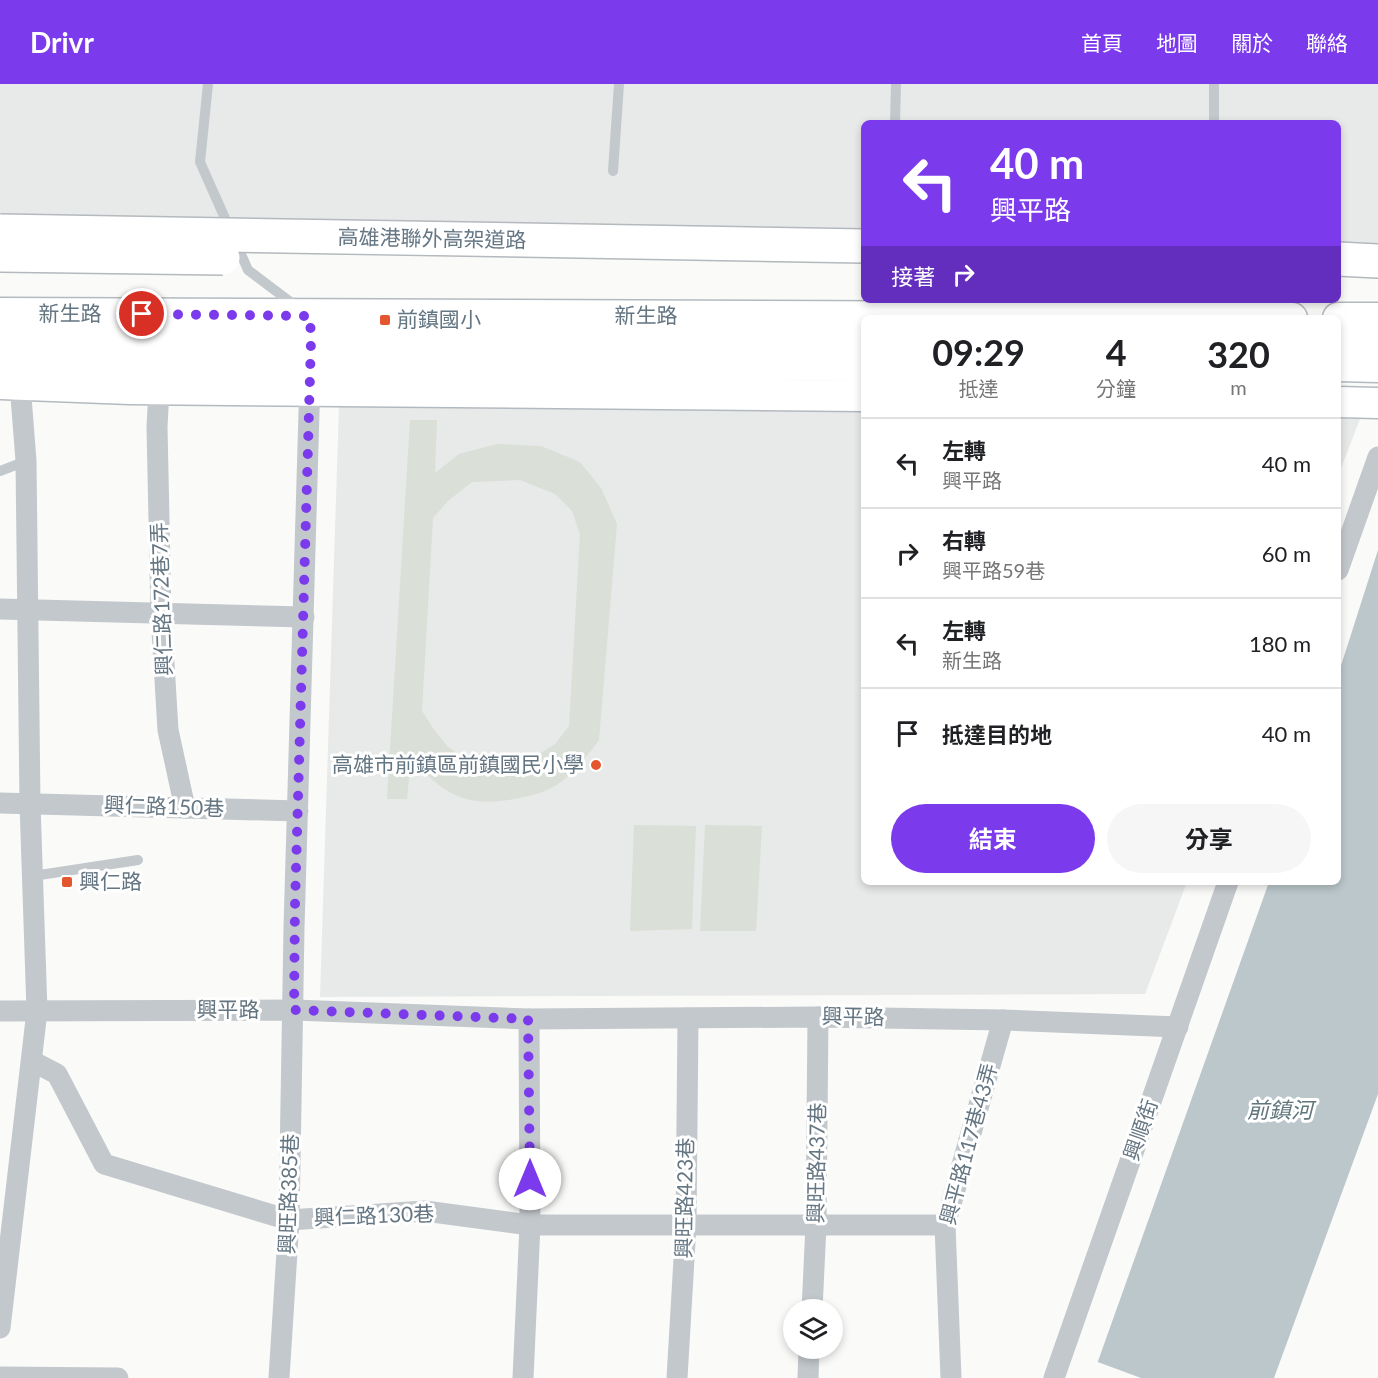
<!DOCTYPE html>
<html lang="zh-TW">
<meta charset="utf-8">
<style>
:root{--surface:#fff;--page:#f6f6f6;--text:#202124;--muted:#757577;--line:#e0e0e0;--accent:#7c3aed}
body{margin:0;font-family:Lato,"Noto Sans TC",sans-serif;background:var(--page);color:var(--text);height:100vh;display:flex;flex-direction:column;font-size:22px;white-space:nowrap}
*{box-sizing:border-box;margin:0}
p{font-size:20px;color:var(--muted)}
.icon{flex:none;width:33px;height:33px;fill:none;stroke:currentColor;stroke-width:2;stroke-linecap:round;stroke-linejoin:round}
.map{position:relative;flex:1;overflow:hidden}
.side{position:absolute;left:861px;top:231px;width:480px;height:570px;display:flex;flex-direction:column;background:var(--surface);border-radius:9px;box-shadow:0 3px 9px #0003}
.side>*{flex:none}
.banner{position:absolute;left:861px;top:36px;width:480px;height:183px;border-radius:9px;box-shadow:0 3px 9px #0003;background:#7c3aed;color:#fff;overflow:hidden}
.buttons{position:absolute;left:783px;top:1215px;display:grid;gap:12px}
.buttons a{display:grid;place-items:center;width:60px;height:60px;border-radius:50%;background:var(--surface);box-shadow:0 3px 9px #0003;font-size:30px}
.pin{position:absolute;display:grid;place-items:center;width:51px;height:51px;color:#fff;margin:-26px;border:3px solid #fff;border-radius:50%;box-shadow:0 2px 6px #0007}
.me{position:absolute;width:66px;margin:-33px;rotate:0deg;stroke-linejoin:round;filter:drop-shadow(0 0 4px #0008)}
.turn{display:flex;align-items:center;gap:21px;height:126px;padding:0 30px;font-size:27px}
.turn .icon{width:78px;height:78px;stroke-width:2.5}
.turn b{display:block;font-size:42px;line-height:51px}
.then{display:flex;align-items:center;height:57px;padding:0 30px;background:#0003;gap:12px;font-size:22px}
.eta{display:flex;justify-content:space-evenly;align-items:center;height:102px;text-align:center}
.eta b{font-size:36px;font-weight:700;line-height:42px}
.button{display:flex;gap:12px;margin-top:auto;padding:12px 30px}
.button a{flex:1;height:69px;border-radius:36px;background:var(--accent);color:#fff;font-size:24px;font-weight:700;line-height:69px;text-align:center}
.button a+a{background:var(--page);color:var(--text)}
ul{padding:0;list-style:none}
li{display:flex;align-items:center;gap:18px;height:90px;padding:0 30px;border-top:2px solid var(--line)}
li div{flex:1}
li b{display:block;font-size:22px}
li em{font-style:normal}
header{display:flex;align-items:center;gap:36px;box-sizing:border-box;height:84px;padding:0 30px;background:var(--accent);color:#fff}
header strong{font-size:28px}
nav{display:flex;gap:33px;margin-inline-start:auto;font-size:21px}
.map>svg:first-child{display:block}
</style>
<header>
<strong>Drivr</strong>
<nav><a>首頁</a><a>地圖</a><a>關於</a><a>聯絡</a></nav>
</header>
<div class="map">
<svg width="1378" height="1294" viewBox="0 0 1378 1294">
<rect width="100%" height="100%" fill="#fafaf8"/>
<g fill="#e8e9e9">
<path d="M0 0H1378V164H1338V39H864V162L0 167Z"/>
<path d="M339 321 864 328V798H1187L1145 910 320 913Z"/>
<path d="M1338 334 1360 335 1338 392Z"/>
</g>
<g fill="#dadfd7" fill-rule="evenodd">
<path d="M410 336H437L435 389 459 370 497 360 541 362 580 378 601 404 617 440 599 656C588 671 576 686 562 697 551 706 533 712 519 714 469 725 442 712 411 672L407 715H387ZM520 396 555 410 572 427 580 450 569 642 555 660 528 677 499 685 473 680 448 663 433 644 422 627 433 434 448 417 472 398Z"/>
<path d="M634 741 696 742 692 845 630 847Z"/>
<path d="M705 741 762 742 756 847H700Z"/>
</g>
<path fill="#bbc7cb" d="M1378 466V1010L1274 1294H1092L1269 798H1338V591Z"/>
<path fill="#fafaf8" d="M1095 1277 1141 1294H1089Z"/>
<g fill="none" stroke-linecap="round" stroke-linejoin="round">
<g stroke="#b3babf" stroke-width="33">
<g id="secondary">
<path d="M0 229 1292 234"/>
<path d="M1338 234H1378"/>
<path d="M0 251 369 258H864"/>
<path d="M1338 259H1378"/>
<path d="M0 275 311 281 864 282"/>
<path d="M1338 282 1378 283"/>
<path d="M0 300 130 305 864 312"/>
<path d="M1338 318 1378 319"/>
</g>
</g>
<g stroke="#b4b9bd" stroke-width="36">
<path id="highway" d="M1338 175 1378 177"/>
</g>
<g stroke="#c3c8cc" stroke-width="10">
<path d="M208 0 200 78 248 186 297 223"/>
<path d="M895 39 896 0"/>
<path d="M1214 39V0"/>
<path d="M613 87 619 0"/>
<path d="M0 387 26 377"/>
<path d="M33 792 138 776"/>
</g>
<g stroke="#c3c8cc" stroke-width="21">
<path d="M159 305 157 343 161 530 168 646 185 724"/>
<path d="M1338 486 1378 373"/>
<path d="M0 525 304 533"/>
<path d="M0 719 298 727"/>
<path d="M0 927 294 926 529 935 818 933 1003 936 1178 943"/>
<path d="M32 977 57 990 104 1080 289 1136 425 1127 530 1141H945"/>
<path d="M812 1226 816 1141 818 933"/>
<path d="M0 1244 37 927 30 720 26 377 19 287"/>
<path d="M0 1293 118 1294"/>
<path d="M279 1294 289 1136 294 844 310 293"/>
<path d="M523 1294 530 1141 529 935"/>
<path d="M677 1294 686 1141 688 934"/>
<path d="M808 1294 809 1264"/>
<path d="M951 1294 945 1141 1003 936"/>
<path d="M1054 1294 1228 798"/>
</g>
<use href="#secondary" stroke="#fff" stroke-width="30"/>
<use href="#highway" stroke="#fff" stroke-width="33"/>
<g stroke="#b4b9bd" stroke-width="36" stroke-linecap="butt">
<g id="highway-bridge">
<path d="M0 147 864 162"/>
<path d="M0 171 223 174"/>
</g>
</g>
<use href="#highway-bridge" stroke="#fff" stroke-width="33"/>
</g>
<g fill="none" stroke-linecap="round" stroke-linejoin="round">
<path stroke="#7c3aed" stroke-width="10" stroke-dasharray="0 18" d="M142 230 310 232 311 256 295 821 294 926 528 935 530 1095"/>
</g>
<g fill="#e4572e" stroke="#fff" stroke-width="2">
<rect x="379" y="230" width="12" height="12" rx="3"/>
<circle cx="596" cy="681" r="6"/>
<rect x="61" y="792" width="12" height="12" rx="3"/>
</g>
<g text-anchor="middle" stroke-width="6" stroke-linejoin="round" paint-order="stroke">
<g font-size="21" fill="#657683" stroke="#fff">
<text transform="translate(432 155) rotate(1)" y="7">高雄港聯外高架道路</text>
<text x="70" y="237">新生路</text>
<text x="646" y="239">新生路</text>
<text transform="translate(162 515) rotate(-92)" y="7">興仁路172巷7弄</text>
<text transform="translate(164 723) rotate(2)" y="7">興仁路150巷</text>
<text x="228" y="933">興平路</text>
<text transform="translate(853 933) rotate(1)" y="7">興平路</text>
<text transform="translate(1141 1046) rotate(-71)" y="7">興順街</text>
<text transform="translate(969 1060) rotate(-75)" y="7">興平路117巷43弄</text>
<text transform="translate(817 1079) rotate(-89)" y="7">興旺路437巷</text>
<text transform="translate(289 1110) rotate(-88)" y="7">興旺路385巷</text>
<text transform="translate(685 1114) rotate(-89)" y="7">興旺路423巷</text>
<text transform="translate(374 1132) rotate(-2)" y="7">興仁路130巷</text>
</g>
<g font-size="21" fill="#657683" stroke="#fff" text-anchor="start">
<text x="397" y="243">前鎮國小</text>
<text x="584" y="688" text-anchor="end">高雄市前鎮區前鎮國民小學</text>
<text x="79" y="805">興仁路</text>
</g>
<g font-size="22" font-style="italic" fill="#60757c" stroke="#fff">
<text x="1280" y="1034">前鎮河</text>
</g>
</g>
</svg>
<div class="buttons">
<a><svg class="icon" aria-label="layers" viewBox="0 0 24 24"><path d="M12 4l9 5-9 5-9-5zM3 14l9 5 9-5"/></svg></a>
</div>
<div class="pin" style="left:142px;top:230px;background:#d93025"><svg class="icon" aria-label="arrive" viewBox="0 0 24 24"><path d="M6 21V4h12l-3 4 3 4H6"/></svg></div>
<svg class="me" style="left:530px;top:1095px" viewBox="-20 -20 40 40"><circle r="19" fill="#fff"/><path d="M0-13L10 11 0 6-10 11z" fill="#7c3aed"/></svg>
<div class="banner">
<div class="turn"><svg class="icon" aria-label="left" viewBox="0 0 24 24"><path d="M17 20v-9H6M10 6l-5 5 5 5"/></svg><div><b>40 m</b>興平路</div></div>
<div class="then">接著<svg class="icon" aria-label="right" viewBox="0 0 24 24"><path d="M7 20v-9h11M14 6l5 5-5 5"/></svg></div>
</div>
<section class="side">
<div class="eta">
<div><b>09:29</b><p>抵達</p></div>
<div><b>4</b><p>分鐘</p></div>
<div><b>320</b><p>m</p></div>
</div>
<ul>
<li><svg class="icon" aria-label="left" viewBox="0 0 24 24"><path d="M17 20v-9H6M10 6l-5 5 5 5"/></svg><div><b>左轉</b><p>興平路</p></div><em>40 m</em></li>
<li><svg class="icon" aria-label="right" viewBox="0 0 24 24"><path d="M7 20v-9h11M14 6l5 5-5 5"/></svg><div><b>右轉</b><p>興平路59巷</p></div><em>60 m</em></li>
<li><svg class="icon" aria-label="left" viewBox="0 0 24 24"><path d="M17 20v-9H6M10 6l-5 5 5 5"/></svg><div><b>左轉</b><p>新生路</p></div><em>180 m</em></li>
<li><svg class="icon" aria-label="arrive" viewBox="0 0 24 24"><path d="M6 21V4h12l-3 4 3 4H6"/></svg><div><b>抵達目的地</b></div><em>40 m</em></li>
</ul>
<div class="button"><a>結束</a><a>分享</a></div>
</section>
</div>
